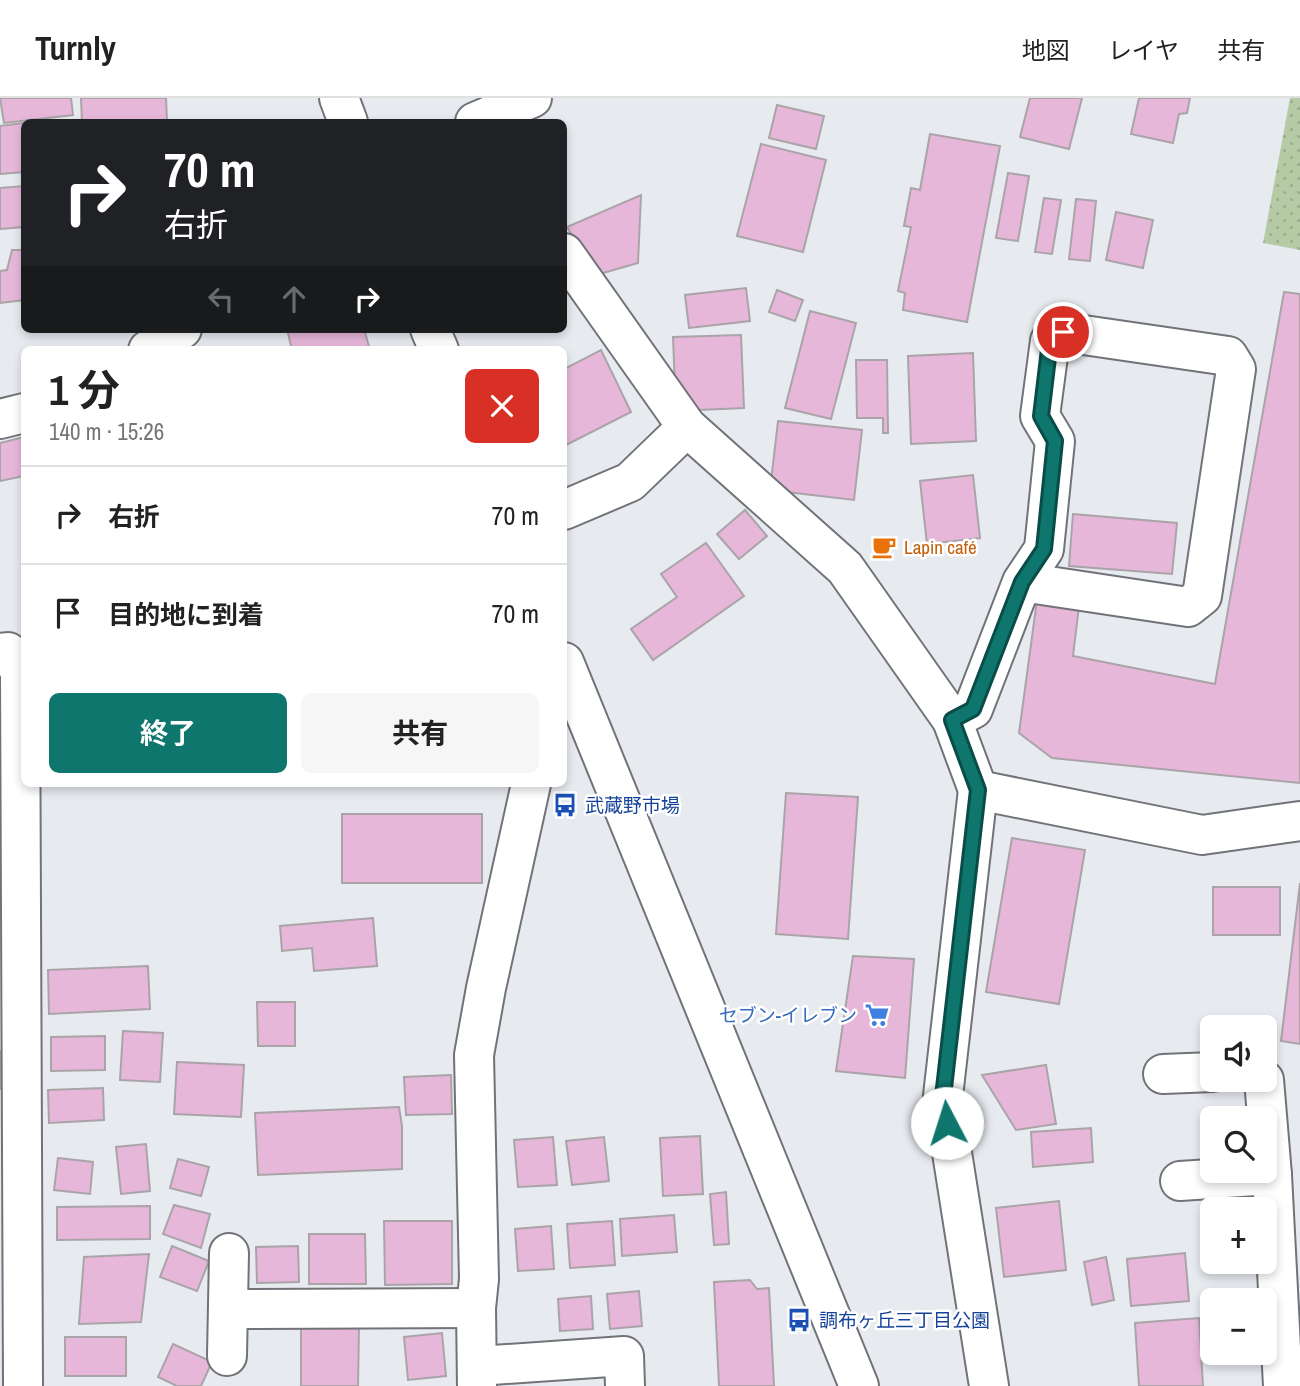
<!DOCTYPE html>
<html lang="ja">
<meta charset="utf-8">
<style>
:root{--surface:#fff;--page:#f6f6f6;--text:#222;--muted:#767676;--line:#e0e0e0;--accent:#0f766e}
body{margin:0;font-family:"Archivo Narrow","Noto Sans JP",sans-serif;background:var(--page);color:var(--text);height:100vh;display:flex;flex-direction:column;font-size:26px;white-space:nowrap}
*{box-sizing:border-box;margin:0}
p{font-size:23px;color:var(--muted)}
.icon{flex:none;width:38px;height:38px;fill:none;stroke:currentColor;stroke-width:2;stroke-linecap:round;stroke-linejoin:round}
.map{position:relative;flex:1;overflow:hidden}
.panel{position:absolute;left:21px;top:248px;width:546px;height:441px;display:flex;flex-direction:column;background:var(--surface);border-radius:10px;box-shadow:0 4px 10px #0003}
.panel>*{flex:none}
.banner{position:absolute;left:21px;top:21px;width:546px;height:214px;border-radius:10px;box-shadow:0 4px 10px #0003;background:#202124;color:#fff;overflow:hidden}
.controls{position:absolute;left:1200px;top:917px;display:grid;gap:14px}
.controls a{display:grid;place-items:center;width:77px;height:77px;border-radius:10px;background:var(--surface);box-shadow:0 4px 10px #0003;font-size:35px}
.pin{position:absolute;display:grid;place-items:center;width:60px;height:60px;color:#fff;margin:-30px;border:4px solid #fff;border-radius:50%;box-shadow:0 2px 7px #0007}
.me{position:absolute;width:77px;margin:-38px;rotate:355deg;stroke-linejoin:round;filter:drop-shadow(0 0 5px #0008)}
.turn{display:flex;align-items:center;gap:24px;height:147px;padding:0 28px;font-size:32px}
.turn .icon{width:91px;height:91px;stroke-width:2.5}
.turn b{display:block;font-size:49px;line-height:60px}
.lanes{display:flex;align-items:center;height:66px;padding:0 28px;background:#0003;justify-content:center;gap:35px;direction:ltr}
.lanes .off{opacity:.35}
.round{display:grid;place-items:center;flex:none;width:74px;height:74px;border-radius:10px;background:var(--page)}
.summary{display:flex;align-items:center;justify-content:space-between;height:119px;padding:0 28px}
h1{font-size:42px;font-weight:700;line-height:52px}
.action{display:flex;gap:14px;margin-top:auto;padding:14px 28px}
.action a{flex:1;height:80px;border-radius:10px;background:var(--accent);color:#fff;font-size:28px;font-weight:700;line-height:80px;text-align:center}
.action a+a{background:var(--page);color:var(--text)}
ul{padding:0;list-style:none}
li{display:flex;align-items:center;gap:21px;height:98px;padding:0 28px;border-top:2px solid var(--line)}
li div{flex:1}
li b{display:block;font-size:26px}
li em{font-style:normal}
header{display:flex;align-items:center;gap:42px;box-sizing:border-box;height:98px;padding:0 35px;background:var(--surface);border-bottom:2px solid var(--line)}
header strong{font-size:33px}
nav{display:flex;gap:38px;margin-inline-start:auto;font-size:24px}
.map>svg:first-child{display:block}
</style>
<header>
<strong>Turnly</strong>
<nav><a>地図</a><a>レイヤ</a><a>共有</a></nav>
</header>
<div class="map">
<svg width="1300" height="1288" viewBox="0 0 1300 1288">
<defs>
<pattern id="park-dots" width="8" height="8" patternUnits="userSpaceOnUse" patternTransform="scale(1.75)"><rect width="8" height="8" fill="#b6cba5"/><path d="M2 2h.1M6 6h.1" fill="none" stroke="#9cae8e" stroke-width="1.8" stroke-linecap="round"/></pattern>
</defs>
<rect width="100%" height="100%" fill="#e7eaef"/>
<path fill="url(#park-dots)" d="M1290 0H1300V152L1263 145Z"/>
<g fill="#e7b7da" stroke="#aaa4a8" stroke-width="2">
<path d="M0 0H71L73 17 4 25Z"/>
<path d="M81 0H166L167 24H82Z"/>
<path d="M1030 0H1082L1069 51 1020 39Z"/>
<path d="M1139 0H1190L1187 15 1179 16 1173 45 1131 36Z"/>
<path d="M777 7 824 18 816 51 769 40Z"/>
<path d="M24 25V74L0 76V28Z"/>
<path d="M930 36 1000 48 967 224 903 212 905 195 898 193 911 129 904 128 911 90 920 92Z"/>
<path d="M761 46 826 62 803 154 737 138Z"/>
<path d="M1008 75 1029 78 1018 143 996 140Z"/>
<path d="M24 88V129L0 131V90Z"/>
<path d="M641 97 638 165 596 177 567 129Z"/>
<path d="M1044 100 1061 102 1052 156 1035 154Z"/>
<path d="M1076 101 1096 103 1090 163 1069 161Z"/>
<path d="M1116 114 1153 122 1143 170 1106 162Z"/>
<path d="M12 152H24V202L0 205V173L7 172Z"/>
<path d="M746 190 750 223 689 230 685 197Z"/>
<path d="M777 192 803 202 795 223 769 214Z"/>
<path d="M1284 194 1300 196V685L1052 660 1019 635 1037 502 1079 508 1073 558 1215 586Z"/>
<path d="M810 213 856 225 831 321 785 310Z"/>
<path d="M287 231H364L370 252H292Z"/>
<path d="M741 237 744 310 676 313 673 239Z"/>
<path d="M601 252 631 314 564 348V271Z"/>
<path d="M973 255 976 343 911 346 908 258Z"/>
<path d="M856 262H887L888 335H883V320H857Z"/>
<path d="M778 323 862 332 854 402 770 392Z"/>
<path d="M24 339V378L0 383V345Z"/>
<path d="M973 377 980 440 927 446 920 383Z"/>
<path d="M745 412 767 438 739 461 717 436Z"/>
<path d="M1073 416 1177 425 1172 476 1069 468Z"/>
<path d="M706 445 744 498 653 562 631 531 677 499 661 476Z"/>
<path d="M786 695 858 699 848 841 776 836Z"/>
<rect x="342" y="716" width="140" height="69"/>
<path d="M1012 740 1085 752 1059 906 986 894Z"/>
<path d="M1300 785V946L1281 943Z"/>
<rect x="1213" y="789" width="67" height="48"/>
<path d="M373 820 377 868 314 873 312 850 282 853 280 828Z"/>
<path d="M853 858 914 861 905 980 836 973Z"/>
<path d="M148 868 150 911 49 916 48 872Z"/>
<path d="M257 904H295V948H258Z"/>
<path d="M123 933 163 935 160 984 120 982Z"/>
<path d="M105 938V972L51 973V939Z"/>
<path d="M0 953H9L10 991H0Z"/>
<path d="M177 964 244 967 241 1019 174 1016Z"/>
<path d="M1046 967 1056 1026 1016 1032 982 977Z"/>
<path d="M451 977 452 1016 406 1017 404 979Z"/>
<path d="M103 990 104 1022 49 1025 48 992Z"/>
<path d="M399 1009 402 1028V1071L258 1077 255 1015Z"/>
<path d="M1091 1030 1093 1064 1033 1069 1031 1034Z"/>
<path d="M700 1038 703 1096 663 1098 660 1040Z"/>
<path d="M553 1039 557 1087 518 1089 514 1042Z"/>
<path d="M604 1039 609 1083 572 1087 566 1043Z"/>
<path d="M146 1046 150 1093 121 1096 116 1049Z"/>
<path d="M58 1060 93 1064 90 1096 54 1092Z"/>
<path d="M178 1061 209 1069 201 1098 170 1090Z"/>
<path d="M726 1094 729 1146 714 1147 710 1096Z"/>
<path d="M1059 1103 1066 1172 1004 1179 996 1110Z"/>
<path d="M174 1107 210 1116 201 1150 163 1136Z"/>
<path d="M150 1108V1141L57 1142V1109Z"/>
<path d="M674 1117 677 1154 622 1158 620 1121Z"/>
<path d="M384 1123H452V1186L385 1187Z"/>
<path d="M612 1123 615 1167 570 1170 567 1126Z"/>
<path d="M551 1128 554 1171 518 1173 515 1131Z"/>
<path d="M309 1136H365L366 1186H309Z"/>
<path d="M172 1148 209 1163 197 1193 160 1179Z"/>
<path d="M298 1148 299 1184 257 1185 256 1149Z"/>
<path d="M1185 1155 1189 1203 1131 1208 1127 1161Z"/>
<path d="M149 1156 141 1224 79 1226 84 1159Z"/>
<path d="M1106 1159 1114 1202 1092 1207 1084 1164Z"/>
<path d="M750 1182 757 1191 769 1190 774 1288H719L714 1184Z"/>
<path d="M639 1193 642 1228 610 1231 607 1196Z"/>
<path d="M591 1198 593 1231 560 1233 558 1201Z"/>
<path d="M1199 1220 1203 1288H1139L1135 1225Z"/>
<path d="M301 1229H359L358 1288H301Z"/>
<path d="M442 1235 446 1278 408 1282 404 1239Z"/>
<rect x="65" y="1239" width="61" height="39"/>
<path d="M173 1246 212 1264 201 1288H177L158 1279Z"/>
</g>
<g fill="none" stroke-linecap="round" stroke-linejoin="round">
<g stroke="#717378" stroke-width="42">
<g id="minor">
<path d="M339 0 348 24"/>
<path d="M475 24 532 0"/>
<path d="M564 155 687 329 845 470 952 622 978 692 1202 737 1300 723"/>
<path d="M430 231 439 252"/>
<path d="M148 252 182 231"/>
<path d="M0 321 24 315"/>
<path d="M564 412 630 384 687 329"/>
<path d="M0 555 8 554 20 573 23 1288"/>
<path d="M564 564 859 1288"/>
<path d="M952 622 973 611 1022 484 1044 451 1055 343 1040 318 1050 243 1063 234 1228 258 1236 271 1202 498 1188 509 1022 484"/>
<path d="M978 692 943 998 989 1288"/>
<path d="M1163 976 1213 974"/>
<path d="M1264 982 1272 1077 1283 1288"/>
<path d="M1180 1083 1272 1077"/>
<path d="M228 1211 476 1210"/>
<path d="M227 1258 229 1155"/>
<path d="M478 1268 624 1258 625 1288"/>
<path d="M477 1288 476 1210 479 1181 474 957 486 890 531 686"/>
</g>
</g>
<use href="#minor" stroke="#fff" stroke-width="38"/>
</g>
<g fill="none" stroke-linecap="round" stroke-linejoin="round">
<g stroke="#0a4d48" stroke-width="18">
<path id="route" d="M947 1025 943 999 978 692 952 622 973 611 1022 484 1044 451 1055 343 1041 318 1050 243 1063 234"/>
</g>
<use href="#route" stroke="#0f766e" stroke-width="12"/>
</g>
<defs>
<g id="cafe-bare" transform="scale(1.89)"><path d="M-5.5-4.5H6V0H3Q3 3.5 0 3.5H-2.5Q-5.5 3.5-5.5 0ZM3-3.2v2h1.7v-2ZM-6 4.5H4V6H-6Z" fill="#e8710a" stroke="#fff" stroke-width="2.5" paint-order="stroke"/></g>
<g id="bus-bare" transform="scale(1.89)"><path d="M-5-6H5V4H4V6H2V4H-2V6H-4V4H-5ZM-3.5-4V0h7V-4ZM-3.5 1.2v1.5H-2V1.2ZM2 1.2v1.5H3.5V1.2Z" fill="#1a4fb4" stroke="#fff" stroke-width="2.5" paint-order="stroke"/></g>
<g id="supermarket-bare" transform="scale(1.89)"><path d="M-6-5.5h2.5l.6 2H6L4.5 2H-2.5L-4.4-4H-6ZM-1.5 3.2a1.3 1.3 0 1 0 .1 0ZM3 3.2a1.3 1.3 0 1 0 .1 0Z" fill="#3f7fe0" stroke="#fff" stroke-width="2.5" paint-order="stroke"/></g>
</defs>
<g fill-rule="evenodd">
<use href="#cafe-bare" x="884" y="449"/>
<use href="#bus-bare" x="565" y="707"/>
<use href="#supermarket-bare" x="877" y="917"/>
<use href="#bus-bare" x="799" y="1222"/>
</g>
<g text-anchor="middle" stroke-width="5" stroke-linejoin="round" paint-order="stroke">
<g font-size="19" fill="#c56008" stroke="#fff" text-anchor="start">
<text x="904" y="456">Lapin café</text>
</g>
<g font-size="19" fill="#164399" stroke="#fff" text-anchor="start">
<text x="585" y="714">武蔵野市場</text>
<text x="819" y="1229">調布ヶ丘三丁目公園</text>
</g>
<g font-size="19" fill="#366cbe" stroke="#fff" text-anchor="end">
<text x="857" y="924">セブン-イレブン</text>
</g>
</g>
</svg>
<div class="controls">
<a><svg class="icon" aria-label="sound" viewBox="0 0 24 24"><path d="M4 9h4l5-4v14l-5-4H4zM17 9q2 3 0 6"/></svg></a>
<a><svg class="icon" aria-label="search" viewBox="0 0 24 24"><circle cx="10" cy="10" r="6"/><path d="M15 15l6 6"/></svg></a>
<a>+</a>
<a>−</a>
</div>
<div class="pin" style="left:1063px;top:234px;background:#d93025"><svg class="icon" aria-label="arrive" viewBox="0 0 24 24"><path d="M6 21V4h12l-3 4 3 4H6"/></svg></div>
<svg class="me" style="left:947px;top:1025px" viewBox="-20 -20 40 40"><circle r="19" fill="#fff"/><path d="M0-13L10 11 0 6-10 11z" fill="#0f766e"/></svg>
<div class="banner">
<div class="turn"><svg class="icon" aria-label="right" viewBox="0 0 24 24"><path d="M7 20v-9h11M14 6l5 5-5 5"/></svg><div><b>70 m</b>右折</div></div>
<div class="lanes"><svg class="icon off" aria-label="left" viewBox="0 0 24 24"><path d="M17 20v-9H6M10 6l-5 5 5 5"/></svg><svg class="icon off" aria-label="ahead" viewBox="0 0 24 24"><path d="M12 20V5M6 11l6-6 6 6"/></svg><svg class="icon" aria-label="right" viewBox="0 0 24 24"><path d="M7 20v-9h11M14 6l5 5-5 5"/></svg></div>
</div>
<section class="panel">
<div class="summary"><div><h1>1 分</h1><p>140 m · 15:26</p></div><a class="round" style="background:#d93025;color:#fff"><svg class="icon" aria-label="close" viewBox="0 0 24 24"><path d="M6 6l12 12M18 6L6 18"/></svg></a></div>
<ul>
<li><svg class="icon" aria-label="right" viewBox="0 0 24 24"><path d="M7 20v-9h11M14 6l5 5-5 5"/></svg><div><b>右折</b></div><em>70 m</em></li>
<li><svg class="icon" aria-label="arrive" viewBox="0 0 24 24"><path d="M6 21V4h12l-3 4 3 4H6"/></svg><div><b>目的地に到着</b></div><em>70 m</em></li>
</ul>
<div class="action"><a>終了</a><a>共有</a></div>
</section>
</div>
